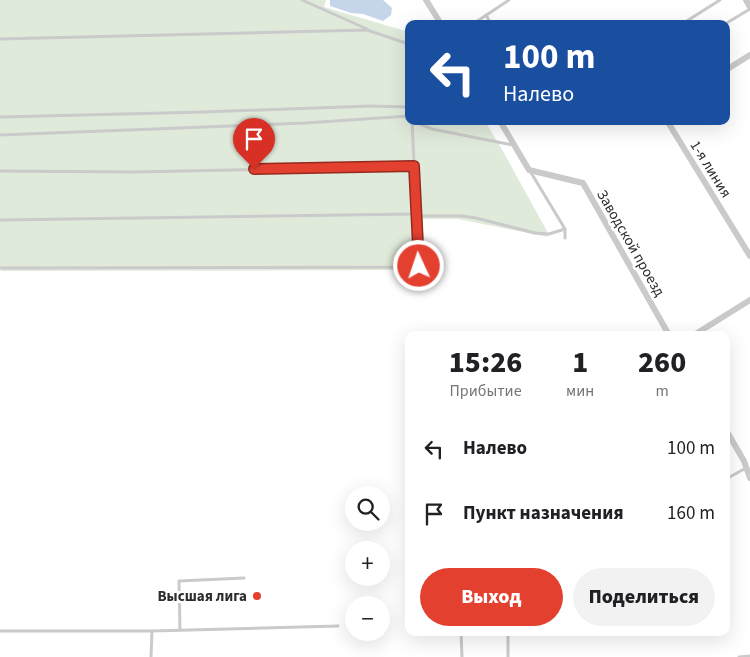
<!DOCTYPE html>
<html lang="ru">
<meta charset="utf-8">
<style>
:root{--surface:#fff;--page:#f2f2f2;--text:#202124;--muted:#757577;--accent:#e34030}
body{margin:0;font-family:"Source Sans 3",sans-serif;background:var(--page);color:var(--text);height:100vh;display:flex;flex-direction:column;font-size:19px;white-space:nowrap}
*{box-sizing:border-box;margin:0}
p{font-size:16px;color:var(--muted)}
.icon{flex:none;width:28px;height:28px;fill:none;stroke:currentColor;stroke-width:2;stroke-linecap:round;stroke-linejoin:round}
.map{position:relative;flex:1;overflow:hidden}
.side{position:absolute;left:405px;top:331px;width:325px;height:305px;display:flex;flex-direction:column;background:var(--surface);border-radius:10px;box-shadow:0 5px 20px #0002}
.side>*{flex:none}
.banner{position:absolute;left:405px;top:20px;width:325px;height:105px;border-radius:10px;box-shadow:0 5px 20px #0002;background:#1a4fa0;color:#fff;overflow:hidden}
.tools{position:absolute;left:345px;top:486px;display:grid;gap:10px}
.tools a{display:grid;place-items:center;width:45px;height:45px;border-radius:50%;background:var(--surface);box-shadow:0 5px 20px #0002;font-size:25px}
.pin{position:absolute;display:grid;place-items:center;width:42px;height:42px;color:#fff;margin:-51px -21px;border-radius:50% 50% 50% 0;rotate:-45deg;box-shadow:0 0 5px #0007}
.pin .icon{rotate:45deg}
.me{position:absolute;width:55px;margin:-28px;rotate:357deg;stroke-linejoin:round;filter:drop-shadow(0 0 4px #0008)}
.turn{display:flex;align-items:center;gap:18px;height:105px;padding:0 15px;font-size:22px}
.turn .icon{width:65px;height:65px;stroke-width:2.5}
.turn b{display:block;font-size:35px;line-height:42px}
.eta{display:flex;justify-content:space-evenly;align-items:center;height:85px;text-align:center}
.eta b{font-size:30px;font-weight:800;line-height:35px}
.primary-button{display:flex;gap:10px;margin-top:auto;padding:10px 15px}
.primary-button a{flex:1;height:58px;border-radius:30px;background:var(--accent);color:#fff;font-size:20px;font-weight:800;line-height:58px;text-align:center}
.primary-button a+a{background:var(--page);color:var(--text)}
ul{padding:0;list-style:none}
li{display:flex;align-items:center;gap:15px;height:65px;padding:0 15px}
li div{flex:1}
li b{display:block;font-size:19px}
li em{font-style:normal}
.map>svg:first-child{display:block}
</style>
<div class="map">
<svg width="750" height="657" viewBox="0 0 750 657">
<rect width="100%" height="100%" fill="#fff"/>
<path fill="#e0eada" d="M0 0H326L324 7 409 32V121H485L500 146 547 231 548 237 458 219H423L424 270 1 271 0 266Z"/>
<path fill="#c6d6ea" d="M330 0H383L392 8 391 15 383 21 363 14 351 13 330 6Z"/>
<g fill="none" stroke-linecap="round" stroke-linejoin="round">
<g stroke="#cacaca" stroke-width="3">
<path d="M302 0 367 29"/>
<path d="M486 15 491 24"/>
<path d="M473 24 509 0"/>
<path d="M682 24 720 0"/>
<path d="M725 24 750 9"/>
<path d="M0 39 367 30 406 43 409 74"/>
<path d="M0 117 204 112 370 106 409 107"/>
<path d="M420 124 432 129 513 145"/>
<path d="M0 135 305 123 409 116"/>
<path d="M0 171 134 172 414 166"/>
<path d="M530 171 565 229V238"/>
<path d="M424 216H462L476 218 535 233 549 234 565 229"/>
<path d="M0 220 416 214"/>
<path d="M0 268 419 267 412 121"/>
<path d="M726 479 746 468"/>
<path d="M180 630 179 581 244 578"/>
<path d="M0 631H152L338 626"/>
<path d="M461 632 462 657"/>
<path d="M508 632V657"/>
<path d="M151 657 152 631"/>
<path d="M739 657 750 656"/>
</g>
<g stroke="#cacaca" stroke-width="6">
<path d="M426 0 441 24"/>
<path d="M746 0 750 7"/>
<path d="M726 70 750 55"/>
<path d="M500 121 529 170 583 183 669 335"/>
<path d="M666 121 669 124 750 256"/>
<path d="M694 335 750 300"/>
<path d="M726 430 744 461 750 478"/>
</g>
</g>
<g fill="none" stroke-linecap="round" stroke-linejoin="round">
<g stroke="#942a1f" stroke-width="12">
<path id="route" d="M254 169 414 166 419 266"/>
</g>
<use href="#route" stroke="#e34030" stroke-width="9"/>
</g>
<circle fill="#e34030" stroke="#fff" stroke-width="2" cx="257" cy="596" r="5"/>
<g text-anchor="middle" stroke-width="5" stroke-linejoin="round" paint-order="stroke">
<g font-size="15" fill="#2d2d2d" stroke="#fff">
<text transform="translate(711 169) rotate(58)" y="5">1-я линия</text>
<text transform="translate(631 243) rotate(60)" y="5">Заводской проезд</text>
</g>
<g font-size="15" font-weight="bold" fill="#2d2d2d" stroke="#fff" text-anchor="end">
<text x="247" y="601">Высшая лига</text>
</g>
</g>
</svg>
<div class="tools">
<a><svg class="icon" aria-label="search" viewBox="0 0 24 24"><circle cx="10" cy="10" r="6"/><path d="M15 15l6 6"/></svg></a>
<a>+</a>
<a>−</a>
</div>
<div class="pin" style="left:254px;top:169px;background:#d93025"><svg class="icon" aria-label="arrive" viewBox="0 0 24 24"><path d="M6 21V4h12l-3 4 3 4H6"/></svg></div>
<svg class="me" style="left:419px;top:266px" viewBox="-20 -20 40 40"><circle r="17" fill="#e34030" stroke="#fff" stroke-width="3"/><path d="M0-11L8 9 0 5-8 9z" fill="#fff"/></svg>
<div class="banner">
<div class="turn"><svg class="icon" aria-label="left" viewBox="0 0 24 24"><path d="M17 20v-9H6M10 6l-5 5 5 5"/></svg><div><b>100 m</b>Налево</div></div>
</div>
<section class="side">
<div class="eta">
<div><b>15:26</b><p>Прибытие</p></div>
<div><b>1</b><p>мин</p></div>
<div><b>260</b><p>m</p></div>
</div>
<ul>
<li><svg class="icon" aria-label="left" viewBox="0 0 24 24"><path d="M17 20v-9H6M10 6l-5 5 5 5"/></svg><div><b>Налево</b></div><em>100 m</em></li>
<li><svg class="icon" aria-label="arrive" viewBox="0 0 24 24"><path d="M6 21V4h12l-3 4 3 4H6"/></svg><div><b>Пункт назначения</b></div><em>160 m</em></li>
</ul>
<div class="primary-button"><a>Выход</a><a>Поделиться</a></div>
</section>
</div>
